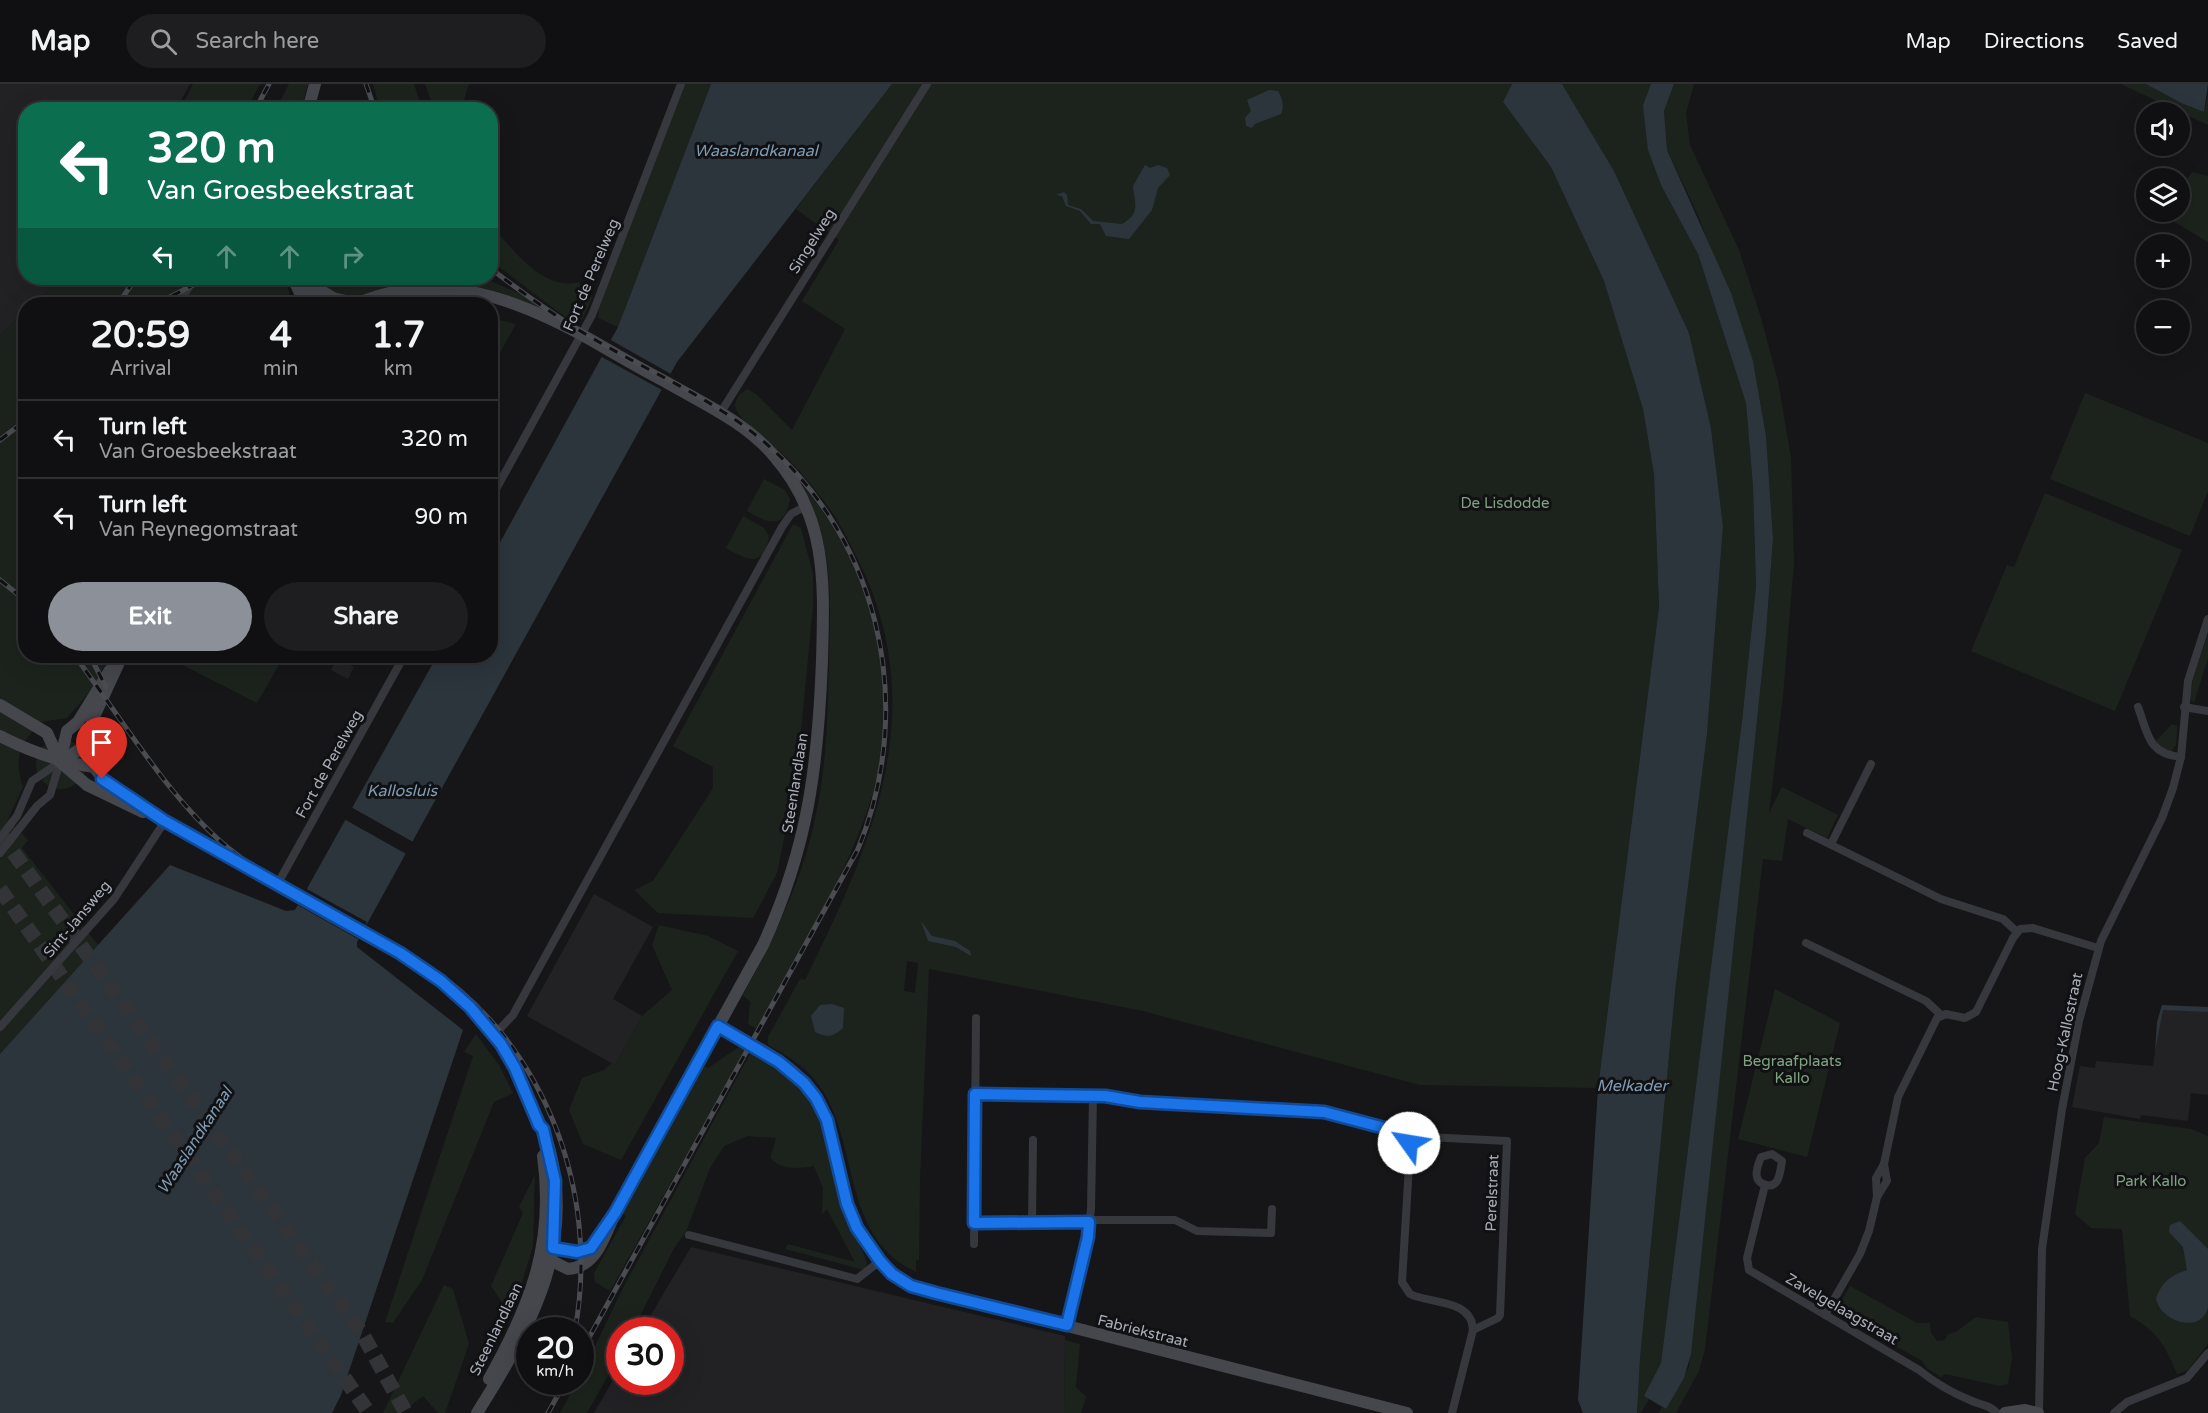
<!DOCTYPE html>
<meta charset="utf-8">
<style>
:root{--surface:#101012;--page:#1e1e20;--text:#f1f3f6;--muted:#9c9d9f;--line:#303032;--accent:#8c9099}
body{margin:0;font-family:"Varela Round",sans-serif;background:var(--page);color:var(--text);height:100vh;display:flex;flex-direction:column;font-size:22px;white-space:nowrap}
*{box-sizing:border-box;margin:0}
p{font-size:20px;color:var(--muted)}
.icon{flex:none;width:33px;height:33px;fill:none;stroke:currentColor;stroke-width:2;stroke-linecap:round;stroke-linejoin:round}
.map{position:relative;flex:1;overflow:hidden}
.panel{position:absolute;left:18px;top:213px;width:480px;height:366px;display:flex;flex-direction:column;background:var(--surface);border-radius:24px;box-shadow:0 6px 24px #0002,0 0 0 2px var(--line)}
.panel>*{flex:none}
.guide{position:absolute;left:18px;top:18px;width:480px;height:183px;border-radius:24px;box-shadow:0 6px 24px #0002,0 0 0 2px var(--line);background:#0b6e4f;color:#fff;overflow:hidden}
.controls{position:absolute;left:2136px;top:18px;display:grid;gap:12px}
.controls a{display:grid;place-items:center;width:54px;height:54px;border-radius:50%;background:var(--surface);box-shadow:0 6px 24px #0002,0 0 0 2px var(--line);font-size:30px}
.speed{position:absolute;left:516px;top:1233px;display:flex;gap:12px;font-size:30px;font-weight:700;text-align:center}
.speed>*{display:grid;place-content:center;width:78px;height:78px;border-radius:50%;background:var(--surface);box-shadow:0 6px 24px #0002,0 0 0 2px var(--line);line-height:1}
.speed small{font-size:15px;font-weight:400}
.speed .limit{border:9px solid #d22;background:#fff;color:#111}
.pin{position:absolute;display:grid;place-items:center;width:51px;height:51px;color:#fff;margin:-62px -26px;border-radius:50% 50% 50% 0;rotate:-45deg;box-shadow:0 0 6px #0007}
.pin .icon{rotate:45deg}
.me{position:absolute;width:66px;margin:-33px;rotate:302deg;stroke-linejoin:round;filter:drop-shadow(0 0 4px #0008)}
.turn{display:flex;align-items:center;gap:21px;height:126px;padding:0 30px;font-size:27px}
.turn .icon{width:78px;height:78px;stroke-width:2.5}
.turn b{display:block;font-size:42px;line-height:51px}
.lanes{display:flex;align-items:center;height:57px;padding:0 30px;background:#0003;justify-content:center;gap:30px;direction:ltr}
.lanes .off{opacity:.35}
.eta{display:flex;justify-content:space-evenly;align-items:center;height:102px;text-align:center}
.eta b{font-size:36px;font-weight:800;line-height:42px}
.button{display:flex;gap:12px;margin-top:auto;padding:12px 30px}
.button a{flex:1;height:69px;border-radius:36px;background:var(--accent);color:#fff;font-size:24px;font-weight:800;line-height:69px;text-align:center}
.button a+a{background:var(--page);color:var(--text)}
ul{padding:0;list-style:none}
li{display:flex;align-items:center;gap:18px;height:78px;padding:0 30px;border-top:2px solid var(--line)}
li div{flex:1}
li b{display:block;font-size:22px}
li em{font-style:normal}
header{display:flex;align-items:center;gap:36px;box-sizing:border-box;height:84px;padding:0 30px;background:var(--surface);border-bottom:2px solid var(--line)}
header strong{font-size:28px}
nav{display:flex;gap:33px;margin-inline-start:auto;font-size:21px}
.search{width:420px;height:54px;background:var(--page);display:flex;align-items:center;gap:15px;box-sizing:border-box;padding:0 21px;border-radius:33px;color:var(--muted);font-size:22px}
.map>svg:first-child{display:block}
</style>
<header>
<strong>Map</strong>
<div class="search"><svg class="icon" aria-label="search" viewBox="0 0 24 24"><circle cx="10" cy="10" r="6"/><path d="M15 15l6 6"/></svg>Search here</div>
<nav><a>Map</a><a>Directions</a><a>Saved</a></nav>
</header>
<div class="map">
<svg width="2208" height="1329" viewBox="0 0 2208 1329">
<rect width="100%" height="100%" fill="#161618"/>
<g fill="#222225">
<path d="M0 0H190L176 25 26 26V194H63L34 220H26L25 228 0 251Z"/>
<path d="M338 574 354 583 348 595 331 586Z"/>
<path d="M594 810 653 843 613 915 642 932 615 981 527 932Z"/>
<path d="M2161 923 2208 927V1011L2191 1009 2188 1037 2141 1031 2140 1035 2072 1023 2080 982 2095 984 2096 977 2153 982Z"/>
<path d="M691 1163 1065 1252 1064 1329H594L619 1286 620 1298H670V1246H642Z"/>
</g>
<g fill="#1c231d" fill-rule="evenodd">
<path d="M193 0H260L246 26 193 25 183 20Z"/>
<path d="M289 0H308L301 25H276Z"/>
<path d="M373 0H414L422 25H380Z"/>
<path d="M425 0H469L461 25H434Z"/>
<path d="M681 0H711L618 243 598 234 600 213Z"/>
<path d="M892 0H1512L1503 18 1551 83 1604 197 1643 325 1654 390 1659 523 1598 1004 1420 1001 1143 927 929 885 920 1095 919 1176H916V1188C838 1151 862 1056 816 997 803 981 786 971 768 961V953L800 895 805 896C871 763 929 633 864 488 852 463 841 439 824 417 811 401 799 385 785 372 772 360 737 337 735 321L738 312 747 305 756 310 792 346 845 245 802 217 839 156 796 125ZM907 877 918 879 915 909 904 907Z"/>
<path d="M1562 0H1651L1643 21 1662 103 1698 170 1746 319 1753 403 1756 502 1742 637 1661 1279 1645 1312 1649 1315 1641 1329H1637L1640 1275 1676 899 1707 650 1723 442 1711 344 1689 249 1614 87Z"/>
<path d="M1674 0H1694L1686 29 1690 61 1739 166 1761 234 1778 297 1791 374 1794 478 1783 612 1769 729 1782 703 1838 731 1827 754 1788 735 1782 777 1763 775 1705 1265 1699 1287 1676 1329H1659L1662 1323 1665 1325 1689 1283 1766 550 1773 454 1766 352 1753 277 1698 131 1667 66 1664 27Z"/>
<path d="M2121 0H2146L2181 19 2204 28 2208 12V41Z"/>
<path d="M2192 88 2208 92V158L2173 137 2165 128H2180V107Z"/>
<path d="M491 141C513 165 543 208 579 198L592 214 583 234 576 238 568 235 491 177Z"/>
<path d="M63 194H286L292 220H34Z"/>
<path d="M309 194C322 193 333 201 346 202 366 204 388 199 408 197L414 199 360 213 335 210Z"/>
<path d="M326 194H484L527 213 546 226 514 214 420 200 411 194 349 199Z"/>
<path d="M25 228 26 572H110L90 607 67 634 41 638C20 660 13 672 23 703L8 735 28 756 22 764 98 861 0 970V251Z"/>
<path d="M491 234 516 240 491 285 490 235Z"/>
<path d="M2085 309 2208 359V407L2190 452 2050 395Z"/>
<path d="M764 395 785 406 790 415C784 447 768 439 747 427Z"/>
<path d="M801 400C875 484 905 614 869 721 844 798 795 873 757 945L748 940 750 918 743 911C773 855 802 798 815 735 827 681 828 627 829 572 831 503 833 463 801 400Z"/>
<path d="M2045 409 2182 466 2115 627 1971 567 2007 481 2014 483Z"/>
<path d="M743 432 764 444 769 452C764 485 747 476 726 464Z"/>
<path d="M793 440 801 444 813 490V522L797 690 777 789 753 834 658 829 634 806 653 797 713 704V683L673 662Z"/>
<path d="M2208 550V574L2194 619 2190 614 2193 595Z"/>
<path d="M165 572H284L257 619Z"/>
<path d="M2172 640 2177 642 2176 661 2171 668 2162 666 2156 657Z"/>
<circle cx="61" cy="680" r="25"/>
<path d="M659 841 708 852 738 867 621 1076 583 1060 569 1026 582 994 604 986 612 979 615 981 642 932 672 906 652 861Z"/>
<path d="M1775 905 1840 939 1807 1073 1738 1055Z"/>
<path d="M476 950 499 981 513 1009 494 1018 422 1196 393 1239 385 1238 473 972 464 968Z"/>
<path d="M739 963 746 965 610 1207 595 1198 594 1189 626 1132 623 1130 704 982 708 984Z"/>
<path d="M751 968C762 975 776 981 787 990 825 1022 828 1071 840 1116 845 1139 862 1159 867 1180L864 1186 785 1165 788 1160 855 1178 827 1125 822 1130 823 1104 814 1082C798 1085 782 1086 770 1074L776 1054 748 1052 724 1062 710 1084 686 1148 674 1164 633 1246H620L619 1272 587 1329H560L577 1298H580L581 1291 623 1204Z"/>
<path d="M2104 1033 2191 1045 2208 1052V1260L2188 1286 2177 1290C2165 1261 2158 1248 2130 1232L2122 1145 2091 1144 2075 1130 2085 1074 2099 1059Z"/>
<path d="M535 1091 533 1162 520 1205 509 1229 491 1202 523 1129 519 1123Z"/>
<path d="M444 1201 453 1205 469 1260 445 1329H438L423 1312 401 1329H383Z"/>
<path d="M1850 1202 1917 1239H1930L1931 1249 1937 1257 1945 1256 1948 1250 1956 1248 1976 1233 2008 1238 2012 1274 2008 1300 2000 1302 1945 1290 1941 1293 1928 1285 1922 1277 1835 1228Z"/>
<path d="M1065 1256 1080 1260 1076 1303 1086 1313 1081 1329H1064Z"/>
</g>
<g fill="#2c353c">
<path d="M711 0H892L677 278 357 858V863L463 946 341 1311 332 1329H0V970L170 781 286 827 295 826 437 572H490L491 475 618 243Z"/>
<path d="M1512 0H1562L1614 87 1689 249 1711 344 1723 442 1707 650 1676 899 1640 1275 1637 1329H1583L1578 1316 1598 1004 1659 523 1654 390 1643 325 1604 197 1551 83 1503 18Z"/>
<path d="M1651 0H1674L1664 27 1667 66 1731 209 1753 277 1766 352 1773 454 1766 550 1691 1270 1684 1294 1666 1325 1644 1312 1661 1279 1742 637 1756 502 1753 403 1746 319 1698 170 1662 103 1648 66 1643 21Z"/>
<path d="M2146 0H2208L2204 28 2181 19Z"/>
<path d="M1269 6 1278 7C1282 14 1285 22 1281 30L1255 40 1252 44 1246 42 1245 34 1251 27 1247 16Z"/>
<path d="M1145 81 1150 84 1158 81 1167 84 1170 91 1158 104 1152 126 1129 155 1106 152 1100 140H1091L1080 127 1066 122 1062 112 1056 111 1064 108 1067 111 1068 121 1081 125 1093 137 1122 140C1142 129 1134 118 1133 102Z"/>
<path d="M921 837 932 852 955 857 970 867 971 872 956 863 928 857Z"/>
<path d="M832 920 844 924 843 944C833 953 827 954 815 948L811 932 820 921Z"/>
<path d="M2162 921 2208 923V928L2163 926 2155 967 2157 938Z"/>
<path d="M2180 1137 2208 1165C2208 1183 2208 1205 2208 1223 2202 1251 2160 1238 2156 1214 2163 1197 2170 1192 2187 1186L2183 1163 2169 1148 2170 1141Z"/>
</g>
<g fill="#161618">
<path d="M609 255 671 290 662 306 600 272Z"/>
<path d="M351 723 415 759 408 771 344 735Z"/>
<path d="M305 804 367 838 358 855 296 820Z"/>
</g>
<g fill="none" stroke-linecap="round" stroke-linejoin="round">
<g stroke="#333438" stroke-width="15" stroke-dasharray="15 8" stroke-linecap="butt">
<path d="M0 750 363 1251 406 1329"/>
<path d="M0 805 369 1329"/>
</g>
<g stroke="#37383d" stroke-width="8">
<path d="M179 220 194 194"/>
<path d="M721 328 927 0"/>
<path d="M490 416 592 231 681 0"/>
<path d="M2138 623C2148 650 2148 670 2181 673"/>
<path d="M2184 623 2208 627"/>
<path d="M1807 749 1941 815 2003 835 2017 848"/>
<path d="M0 754 17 732 32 697 60 678"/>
<path d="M1831 760 1871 680"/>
<path d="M0 769 37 722 50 711 60 678"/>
<path d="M277 801 404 572"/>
<path d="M1806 859 1926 917 1941 931"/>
<path d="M0 943 114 815 165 737"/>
<path d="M495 950 513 931 782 443 791 430 806 422"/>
<path d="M975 1010 1105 1012 1140 1018 1324 1028 1401 1049 1407 1055 1410 1065 1402 1198 1410 1210C1431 1220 1472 1215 1473 1246L1452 1329"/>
<path d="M1409 1059 1427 1053 1507 1057 1500 1231 1498 1234 1473 1246"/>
<path d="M1772 1070 1782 1077C1781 1083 1780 1092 1777 1097 1772 1105 1759 1101 1757 1093 1755 1087 1759 1079 1761 1073Z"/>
<path d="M1765 1101 1747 1174 1749 1186 1919 1286C1935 1299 1952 1309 1972 1317 1981 1321 1990 1321 1997 1329"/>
<path d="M1877 1113 1887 1097 1884 1080"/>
<path d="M974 1139 1084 1140 1095 1136H1175L1197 1147 1271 1149 1272 1125"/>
<path d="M1032 1139 1033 1056"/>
<path d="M689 1151 857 1195 880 1177"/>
<path d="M974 1160 976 934"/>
<path d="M1825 1231 1860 1170 1869 1147 1877 1113 1876 1094 1884 1080 1898 1013 1937 934 1946 930 1965 934 1976 928 2013 854 2020 845 2033 844 2098 864"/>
<path d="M1067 1241 1088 1153 1091 1125 1093 1012"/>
<path d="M2039 1329 2042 1165 2062 1025 2079 937 2101 857 2162 734 2173 704 2181 673 2188 597 2208 535"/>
<path d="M2114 1329 2127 1318 2187 1294 2208 1269"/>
</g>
<g stroke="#45474d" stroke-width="12">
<path d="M308 26 315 0"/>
<path d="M293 194 305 220"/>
<path d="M303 196 333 214 358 220"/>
<path d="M304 197 316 220"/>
<path d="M356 220C440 184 518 215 593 257 617 271 641 285 666 298 704 320 745 338 774 372 828 434 824 499 822 576 818 683 808 763 763 861L615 1129C605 1151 597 1183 568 1185L542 1172"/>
<path d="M387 220 418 213 450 211"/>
<path d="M0 621 47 649 60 678 87 701 143 728"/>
<path d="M0 652C31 668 59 678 94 683 113 712 192 752 224 771 269 796 313 822 358 847 386 863 414 876 440 896 484 930 514 974 533 1026 539 1040 546 1052 550 1067 575 1167 528 1248 477 1329"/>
<path d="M60 678 88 660 92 637 122 572"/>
<path d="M60 678 67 647 78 638 110 586"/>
<path d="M718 942C752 960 797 981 817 1015 829 1035 832 1058 837 1081 847 1130 867 1175 911 1202L1407 1329"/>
<path d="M545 1163C568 1167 584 1175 599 1153"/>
<path d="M489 1295C531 1220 555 1159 543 1072"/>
<path d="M2005 1329 2025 1326 2038 1329"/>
</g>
<g stroke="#4a4c52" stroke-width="5">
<g id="rail">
<path d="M366 0 375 26"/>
<path d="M255 26 269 0"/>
<path d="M490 184C525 211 562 237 599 258 649 287 703 311 748 345 878 443 919 617 858 765L580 1270"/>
<path d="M118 220 136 194"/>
<path d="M156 220 207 194"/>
<path d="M0 356 26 336"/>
<path d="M0 496 26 517"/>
<path d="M75 572C122 635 167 712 227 763 287 812 362 839 426 881 546 959 600 1109 575 1246"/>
<path d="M90 572 106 603"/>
<path d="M548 1329 565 1298"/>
</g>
</g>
<use href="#rail" stroke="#111113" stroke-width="3" stroke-dasharray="9" stroke-linecap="butt"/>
</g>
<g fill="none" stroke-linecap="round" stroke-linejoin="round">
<g stroke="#114b97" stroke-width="15">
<path id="route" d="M102 695 163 736 400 869 441 897 470 923 501 960 515 984 539 1041 543 1045 555 1097 553 1164 577 1168 591 1164 615 1129 718 942 779 978 804 999 816 1014 827 1036 847 1120 857 1144 880 1177 892 1190 911 1202 936 1209 1067 1241 1088 1153 1089 1138 974 1139 975 1010 1105 1012 1140 1018 1324 1028 1396 1047 1404 1052 1409 1059"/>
</g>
<use href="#route" stroke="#1a73e8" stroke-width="10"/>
</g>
<g text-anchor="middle" stroke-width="6" stroke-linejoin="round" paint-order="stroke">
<g font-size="15" fill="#a8adb8" stroke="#111113">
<text transform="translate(812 157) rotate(-58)" y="5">Singelweg</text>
<text transform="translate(591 191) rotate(-67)" y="5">Fort de Perelweg</text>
<text transform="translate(329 680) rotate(-61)" y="5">Fort de Perelweg</text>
<text transform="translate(795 699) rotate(-81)" y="5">Steenlandlaan</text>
<text transform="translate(77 835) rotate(-50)" y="5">Sint-Jansweg</text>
<text transform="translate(2065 948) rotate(-78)" y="5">Hoog-Kallostraat</text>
<text transform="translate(1492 1109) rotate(-88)" y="5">Perelstraat</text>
<text transform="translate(1842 1225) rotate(30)" y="5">Zavelgelaagstraat</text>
<text transform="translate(496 1245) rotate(-64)" y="5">Steenlandlaan</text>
<text transform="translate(1143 1247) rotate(14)" y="5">Fabriekstraat</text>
</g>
<g font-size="15" fill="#7fa381" stroke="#111113">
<text x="1505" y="424">De Lisdodde</text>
<text x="1792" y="982">Begraafplaats<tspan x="1792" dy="17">Kallo</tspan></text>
<text x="2151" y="1102">Park Kallo</text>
</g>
<g font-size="16" font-style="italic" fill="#7f9bb3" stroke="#111113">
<text x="756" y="72">Waaslandkanaal</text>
<text x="402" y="712">Kallosluis</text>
<text x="1632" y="1007">Melkader</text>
<text transform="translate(194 1056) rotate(-57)" y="6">Waaslandkanaal</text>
</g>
</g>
</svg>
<div class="controls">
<a><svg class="icon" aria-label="sound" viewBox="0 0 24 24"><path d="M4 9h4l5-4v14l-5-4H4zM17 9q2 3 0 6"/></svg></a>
<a><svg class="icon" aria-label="layers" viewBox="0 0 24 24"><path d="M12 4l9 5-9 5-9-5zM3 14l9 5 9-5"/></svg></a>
<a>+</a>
<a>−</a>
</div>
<div class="speed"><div>20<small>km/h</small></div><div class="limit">30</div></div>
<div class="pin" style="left:102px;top:695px;background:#d93025"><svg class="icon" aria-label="arrive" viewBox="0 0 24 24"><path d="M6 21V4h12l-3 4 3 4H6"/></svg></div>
<svg class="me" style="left:1409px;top:1059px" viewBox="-20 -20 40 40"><circle r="19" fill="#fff"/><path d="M0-13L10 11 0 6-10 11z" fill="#1a73e8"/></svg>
<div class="guide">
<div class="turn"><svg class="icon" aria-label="left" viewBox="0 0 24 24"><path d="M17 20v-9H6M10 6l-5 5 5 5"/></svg><div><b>320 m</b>Van Groesbeekstraat</div></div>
<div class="lanes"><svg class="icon" aria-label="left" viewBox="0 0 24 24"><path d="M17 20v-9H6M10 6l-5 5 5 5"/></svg><svg class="icon off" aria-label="ahead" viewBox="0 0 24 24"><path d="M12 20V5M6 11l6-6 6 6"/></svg><svg class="icon off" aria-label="ahead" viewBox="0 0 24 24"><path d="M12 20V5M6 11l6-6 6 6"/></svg><svg class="icon off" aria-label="right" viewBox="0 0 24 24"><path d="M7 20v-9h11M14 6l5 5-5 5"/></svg></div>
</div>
<section class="panel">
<div class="eta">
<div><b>20:59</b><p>Arrival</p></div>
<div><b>4</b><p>min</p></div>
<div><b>1.7</b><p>km</p></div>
</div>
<ul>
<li><svg class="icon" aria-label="left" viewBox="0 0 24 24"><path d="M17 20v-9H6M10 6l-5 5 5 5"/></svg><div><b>Turn left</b><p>Van Groesbeekstraat</p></div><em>320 m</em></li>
<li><svg class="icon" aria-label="left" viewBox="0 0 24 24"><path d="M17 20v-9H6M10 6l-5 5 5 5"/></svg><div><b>Turn left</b><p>Van Reynegomstraat</p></div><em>90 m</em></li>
</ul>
<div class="button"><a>Exit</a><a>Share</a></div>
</section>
</div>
